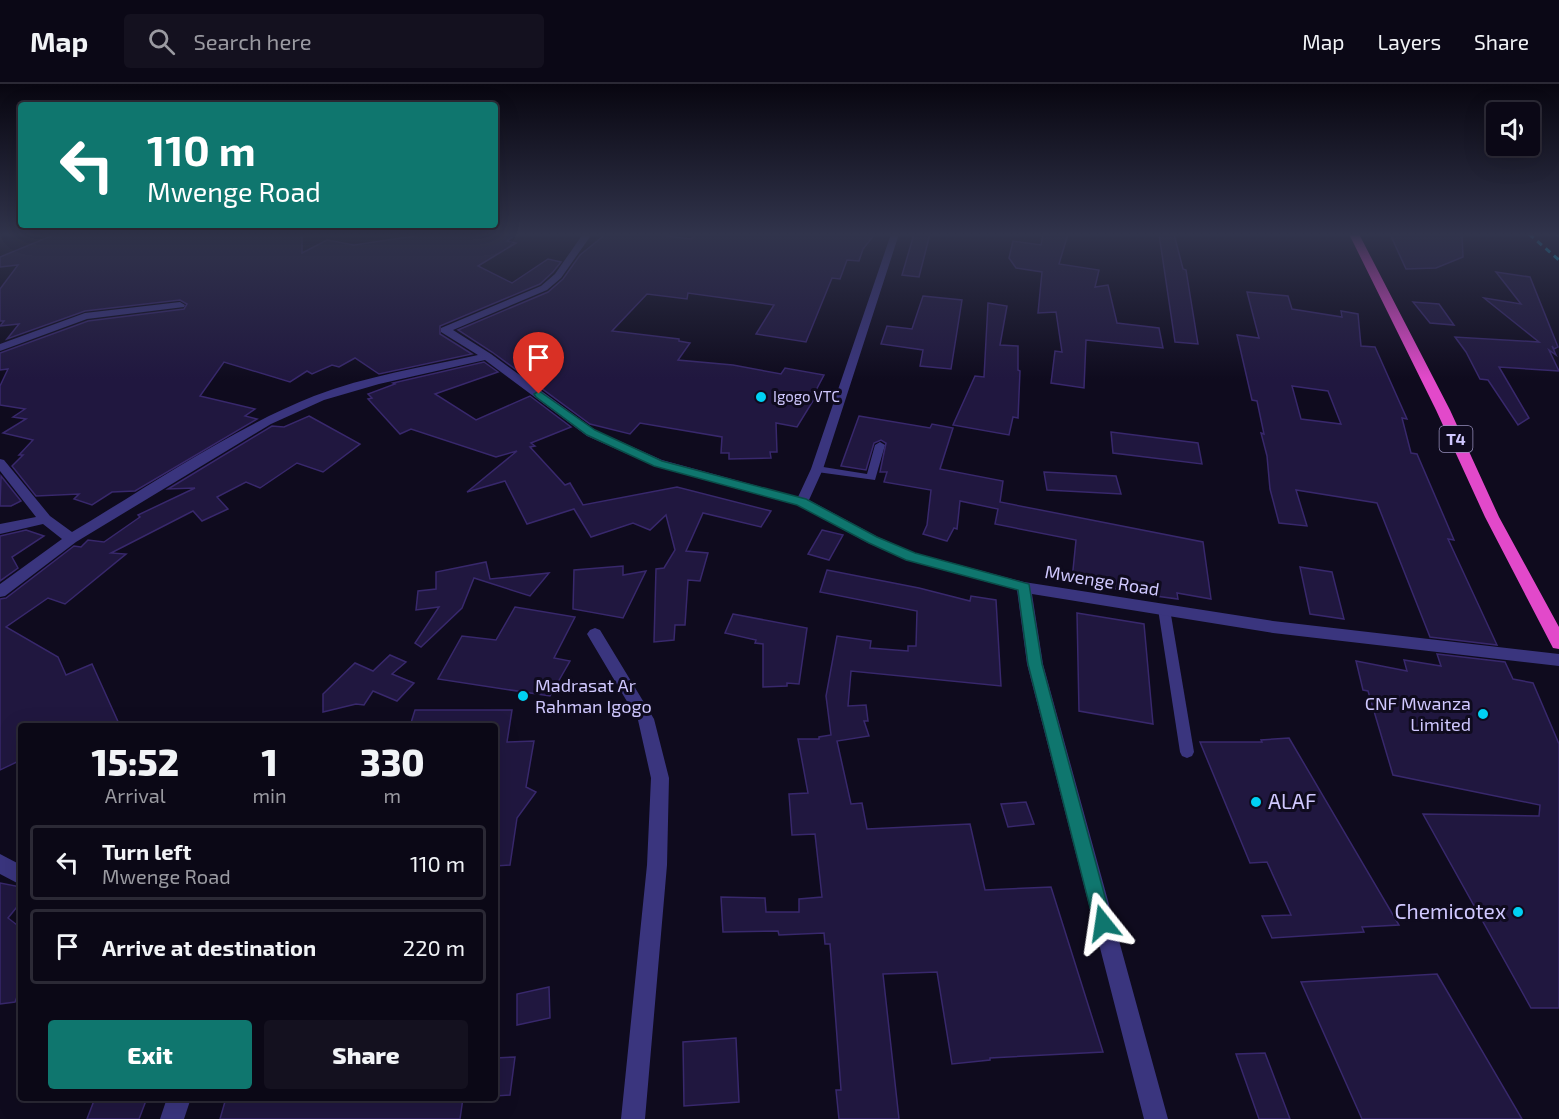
<!DOCTYPE html>
<style>
:root{--surface:#0b0816;--page:#14111f;--text:#f1f3f6;--muted:#9a9aa1;--line:#2b2935;--accent:#0f766e}
body{margin:0;font-family:"Exo 2",sans-serif;background:var(--page);color:var(--text);height:100vh;display:flex;flex-direction:column;font-size:22px;white-space:nowrap}
*{box-sizing:border-box;margin:0}
p{font-size:20px;color:var(--muted)}
.icon{flex:none;width:33px;height:33px;fill:none;stroke:currentColor;stroke-width:2;stroke-linecap:round;stroke-linejoin:round}
.map{position:relative;flex:1;overflow:hidden}
.sheet{position:absolute;left:18px;top:639px;width:480px;height:378px;display:flex;flex-direction:column;background:var(--surface);border-radius:6px;box-shadow:0 6px 24px #0002,0 0 0 2px var(--line)}
.sheet>*{flex:none}
.guide{position:absolute;left:18px;top:18px;width:480px;height:126px;border-radius:6px;box-shadow:0 6px 24px #0002,0 0 0 2px var(--line);background:#0f766e;color:#fff;overflow:hidden}
.fabs{position:absolute;left:1486px;top:18px;display:grid;gap:12px}
.fabs a{display:grid;place-items:center;width:54px;height:54px;border-radius:6px;background:var(--surface);box-shadow:0 6px 24px #0002,0 0 0 2px var(--line);font-size:30px}
.pin{position:absolute;display:grid;place-items:center;width:51px;height:51px;color:#fff;margin:-62px -26px;border-radius:50% 50% 50% 0;rotate:-45deg;box-shadow:0 0 6px #0007}
.pin .icon{rotate:45deg}
.me{position:absolute;width:66px;margin:-33px;rotate:345deg;stroke-linejoin:round;filter:drop-shadow(0 0 4px #0008)}
.turn{display:flex;align-items:center;gap:21px;height:126px;padding:0 30px;font-size:27px}
.turn .icon{width:78px;height:78px;stroke-width:2.5}
.turn b{display:block;font-size:42px;line-height:51px}
.eta{display:flex;justify-content:space-evenly;align-items:center;height:102px;text-align:center}
.eta b{font-size:36px;font-weight:800;line-height:42px}
.primary-button{display:flex;gap:12px;margin-top:auto;padding:12px 30px}
.primary-button a{flex:1;height:69px;border-radius:6px;background:var(--accent);color:#fff;font-size:24px;font-weight:800;line-height:69px;text-align:center}
.primary-button a+a{background:var(--page);color:var(--text)}
ul{padding:0;list-style:none}
li{display:flex;align-items:center;gap:18px;height:75px;margin:0 12px 9px;padding:0 18px;border:3px solid var(--line);border-radius:6px}
li div{flex:1}
li b{display:block;font-size:22px}
li em{font-style:normal}
header{display:flex;align-items:center;gap:36px;box-sizing:border-box;height:84px;padding:0 30px;background:var(--surface);border-bottom:2px solid var(--line)}
header strong{font-size:28px}
nav{display:flex;gap:33px;margin-inline-start:auto;font-size:21px}
.search{width:420px;height:54px;background:var(--page);display:flex;align-items:center;gap:15px;box-sizing:border-box;padding:0 21px;border-radius:6px;color:var(--muted);font-size:22px}
.map>svg:first-child{display:block}
</style>
<header>
<strong>Map</strong>
<div class="search"><svg class="icon" aria-label="search" viewBox="0 0 24 24"><circle cx="10" cy="10" r="6"/><path d="M15 15l6 6"/></svg>Search here</div>
<nav><a>Map</a><a>Layers</a><a>Share</a></nav>
</header>
<div class="map">
<svg width="1559" height="1035" viewBox="0 0 1559 1035">
<rect width="100%" height="100%" fill="#0f0b1e"/>
<g fill="#20173f" stroke="#38286c" stroke-width="1.5" fill-rule="evenodd">
<path d="M56 150H302V169L327 156 354 161 428 150H517L507 157 516 159 478 182 512 199 548 175 561 178 553 188 540 200 440 242V250L472 270 379 290 355 274 339 283 332 281 312 290 307 287 290 298 224 278 200 312 255 325 245 332 257 335 135 407 112 408 92 421 74 415 79 410 36 412 12 382 23 371H19L33 356 3 349 26 335 13 333 25 325 0 321V302L8 285 0 286V269L88 237 184 225 187 220 180 216 85 227 7 255 19 240 0 242 4 237H0V205L18 181 0 183V173Z"/>
<path d="M606 150H651L691 155 696 150H875L863 165 859 177 847 176 840 195 832 194 806 258 756 250 774 221 688 209 687 215 647 210 612 247 679 255V257L690 259 678 276 733 281 781 290 785 284 824 291 813 312H816L797 343 776 339 777 368H770L771 374 729 375V369H721L722 353 640 339 630 350 590 340 492 268 458 246 548 208 563 195 580 171Z"/>
<path d="M914 150H930L919 193 902 191Z"/>
<path d="M1043 150H1068L1059 180 1099 186 1095 203 1108 201 1117 239 1159 244 1163 264 1086 256 1084 304 1051 299 1055 267 1062 268 1056 228 1038 229 1042 188 1016 184 1009 174 1013 157 1041 161Z"/>
<path d="M1159 150H1174L1183 185 1186 186 1198 260 1175 258Z"/>
<path d="M1390 150H1462L1463 173 1436 184 1406 185Z"/>
<path d="M1496 188 1530 193 1558 263 1554 265 1552 262 1556 271 1549 266 1559 287 1499 283 1529 334 1518 341 1488 296 1480 295 1466 268 1455 253 1539 258 1484 214 1521 220Z"/>
<path d="M1247 208 1288 212 1292 225 1342 233 1341 227 1358 230 1361 262 1375 263 1407 335 1402 334 1411 369 1417 370 1454 456 1448 455 1497 561 1430 553 1377 419 1296 406 1307 442 1279 439 1270 405 1267 372 1261 349 1264 350 1257 317 1252 316 1237 251 1259 254ZM1292 302 1328 307 1341 340 1301 335Z"/>
<path d="M923 212 962 216 951 285 920 282 923 266 881 260 887 242 912 245Z"/>
<path d="M1413 218 1439 220 1454 241 1430 239Z"/>
<path d="M988 219 1007 222 1000 261 1018 262V286L1020 287 1018 334 1013 333 1009 351 953 341 975 292 984 293Z"/>
<path d="M484 278 498 288 435 310 476 336 530 312 571 343 531 359 535 362 530 363 565 401 570 399 583 421 677 403 771 427 761 443 703 429 686 467 708 469 700 497 688 496 685 541H675L674 556 654 558 656 485 664 484 675 466 666 431 650 446 633 439 591 453 574 425 527 440 505 397 467 408 517 367 496 373 411 345 400 350 368 315 372 314 368 310 395 300 393 299Z"/>
<path d="M309 332 360 360 323 388 297 379 260 404 246 398 217 413 228 425 202 437 193 427 111 469 126 470 65 520 48 514 6 543 58 573 66 591 92 580 120 642H21V676L0 686V515L6 514 74 462 81 463 88 456 104 458 140 433 138 431 195 404 168 405 272 342 284 343Z"/>
<path d="M859 332 930 344 932 340 953 344 940 385 1003 397 1000 418 1203 458 1211 515 1177 509 1178 515 1141 510 1072 496 1076 456 995 440 998 425 960 417 957 445 954 444 947 457 923 450 927 441 931 406 884 398 887 388H880L886 359 881 356 874 359 866 386 841 382Z"/>
<path d="M1111 348 1198 359 1202 380 1113 369Z"/>
<path d="M1044 388 1116 392 1121 410 1047 406Z"/>
<path d="M1 392 21 417 11 422H0Z"/>
<path d="M26 446 44 452 12 473 18 484 0 497V452Z"/>
<path d="M822 446 843 451 829 476 808 470Z"/>
<path d="M486 478 490 495 549 489 530 512 474 494 462 524 421 563 415 559 439 523 416 526 418 507 436 505V488Z"/>
<path d="M623 482V491L646 487 623 534 573 525 574 486Z"/>
<path d="M1300 483 1332 488 1344 535 1310 530Z"/>
<path d="M827 486 919 504 970 517 971 512 996 516 1001 602 851 587 848 622 866 621 868 637H864L869 652 837 657 851 720 862 719 867 745 970 740 985 806 1051 803 1103 968 990 974V976L952 980 937 888 883 890 899 1035H839L836 1006H841L830 860H825L824 849 779 851 778 847 723 848 721 813 765 814 766 828H799V815L822 813 815 750 792 751 789 710 808 709 798 655H819V653L831 651 826 612 837 552 871 557 870 564 908 567V562H916L917 527 820 508Z"/>
<path d="M515 523 575 533 554 574 570 577 550 612 438 595 462 552 496 556Z"/>
<path d="M1077 529 1144 540 1153 640 1079 627Z"/>
<path d="M733 530 807 544 799 600 787 599V602L763 603V560L755 559 756 556 725 549Z"/>
<path d="M1437 570 1505 578 1513 595 1533 599 1559 660V924H1531L1423 730 1539 732 1540 721 1393 691 1368 607 1363 606 1356 577 1407 587 1404 576 1441 582Z"/>
<path d="M390 571 406 578 392 590 414 599 397 617 373 607 364 621 356 620 323 628V610L355 579 373 587Z"/>
<path d="M415 626H512L507 658 534 657 526 703 536 708 517 734 510 781 495 782V642H410Z"/>
<path d="M1289 654 1399 841 1362 843 1364 848 1272 854 1262 832 1291 831 1267 778 1250 779 1200 658H1262L1261 656Z"/>
<path d="M1026 718 1034 740 1008 743 1001 720Z"/>
<path d="M0 799 21 803V818L8 834 21 844V910H18L15 918 0 920Z"/>
<path d="M1437 890 1522 1035H1362L1301 898Z"/>
<path d="M549 903 550 934 517 941V910Z"/>
<path d="M736 954 739 1018 684 1022 683 958Z"/>
<path d="M1265 969 1290 1035H1259L1236 970Z"/>
<path d="M515 973 510 1011 495 1012V974Z"/>
<path d="M95 1014H147L139 1035H87Z"/>
<path d="M226 1014H463L460 1035H220Z"/>
</g>
<g fill="none" stroke-linecap="round" stroke-linejoin="round">
<g fill="#3a357e" fill-rule="evenodd">
<path d="M880 358 885 361 875 396 817 388 812 385 817 382 867 390 875 361Z"/>
<path d="M1164 521 1170 525 1194 668 1192 672 1187 674 1182 672 1180 668 1158 525Z"/>
</g>
<g fill="#3a357e" fill-rule="evenodd">
<path d="M583 150H592L561 194 547 206 453 246 491 270 595 346 662 376 798 413 811 385 891 150H899L823 385 809 416 878 453 915 469 1024 498 1273 537 1559 570V582L1273 549 1032 510 1043 580 1168 1035H1144L1027 580 1017 506 906 476 868 459 797 421 654 382 587 352 485 276 379 300 324 316 271 340 76 458 5 512 0 513V500L62 455 43 440 0 450V440L36 433 0 387V375L4 376 50 432 72 448C149 402 231 345 314 312 366 292 423 283 478 271L441 248V244L541 202 555 190Z"/>
<path d="M180 218 185 221 184 223 87 235 0 267V260L85 229Z"/>
<path d="M595 544 600 546 654 635 669 694 667 781 645 1035H621L647 781 651 694 638 636 587 550 590 546Z"/>
<path d="M0 770 21 781V801L0 790Z"/>
<path d="M167 1014H191L184 1035H160Z"/>
</g>
<path fill="#e249ca" fill-rule="evenodd" d="M1349 150H1359L1450 326 1499 433 1559 543V565L1553 564 1485 433 1436 326Z"/>
<g stroke="#00d1f3" stroke-width="3" stroke-dasharray="6 5" stroke-linecap="butt">
<path d="M1529 150 1559 176"/>
<path d="M1557 150 1559 152"/>
</g>
</g>
<linearGradient id="sky" x2="0" y2="1"><stop stop-color="#080610"/><stop offset="0.51" stop-color="#31344c"/><stop offset="1" stop-color="#31344c" stop-opacity="0"/></linearGradient>
<rect width="1559" height="295" fill="url(#sky)"/>
<path fill="#0f766e" stroke="#0a4d48" stroke-width="1.5" d="M539 307 595 346 662 377 806 415 877 453 915 469 1029 500 1042 580 1112 839 1109 846 1103 848 1096 846 1094 839 1028 580 1018 506 906 476 869 459 797 421 654 382 587 351 536 313 534 310Z"/>
<g fill="#00d1f3" stroke="#0f0b1e" stroke-width="2">
<circle cx="761" cy="313" r="6"/>
<circle cx="523" cy="612" r="6"/>
<circle cx="1483" cy="630" r="6"/>
<circle cx="1256" cy="718" r="6"/>
<circle cx="1518" cy="828" r="6"/>
</g>
<g text-anchor="middle" stroke-width="6" stroke-linejoin="round" paint-order="stroke">
<g font-size="15" fill="#d0c8ff" stroke="#0f0b1e" text-anchor="start">
<text x="773" y="318">Igogo VTC</text>
</g>
<rect fill="#0f0b1e" stroke="#968fbc" stroke-width="1.5" x="1439.5" y="342" width="33" height="26" rx="4.5"/>
<g font-size="16" font-weight="bold" fill="#d0c8ff">
<text x="1456" y="361">T4</text>
</g>
<g font-size="18" fill="#d0c8ff" stroke="#0f0b1e">
<text transform="translate(1102 497) rotate(9)" y="6">Mwenge Road</text>
</g>
<g font-size="18" fill="#d0c8ff" stroke="#0f0b1e" text-anchor="start">
<text x="535" y="608">Madrasat Ar<tspan x="535" dy="21">Rahman Igogo</tspan></text>
<text x="1471" y="626" text-anchor="end">CNF Mwanza<tspan x="1471" dy="21">Limited</tspan></text>
</g>
<g font-size="21" fill="#d0c8ff" stroke="#0f0b1e" text-anchor="start">
<text x="1268" y="725">ALAF</text>
<text x="1506" y="835" text-anchor="end">Chemicotex</text>
</g>
</g>
</svg>
<div class="fabs">
<a><svg class="icon" aria-label="sound" viewBox="0 0 24 24"><path d="M4 9h4l5-4v14l-5-4H4zM17 9q2 3 0 6"/></svg></a>
</div>
<div class="pin" style="left:539px;top:310px;background:#d93025"><svg class="icon" aria-label="arrive" viewBox="0 0 24 24"><path d="M6 21V4h12l-3 4 3 4H6"/></svg></div>
<svg class="me" style="left:1103px;top:839px" viewBox="-20 -20 40 40"><path d="M0-17L14 15 0 8-14 15z" fill="#0f766e" stroke="#fff" stroke-width="4"/></svg>
<div class="guide">
<div class="turn"><svg class="icon" aria-label="left" viewBox="0 0 24 24"><path d="M17 20v-9H6M10 6l-5 5 5 5"/></svg><div><b>110 m</b>Mwenge Road</div></div>
</div>
<section class="sheet">
<div class="eta">
<div><b>15:52</b><p>Arrival</p></div>
<div><b>1</b><p>min</p></div>
<div><b>330</b><p>m</p></div>
</div>
<ul>
<li><svg class="icon" aria-label="left" viewBox="0 0 24 24"><path d="M17 20v-9H6M10 6l-5 5 5 5"/></svg><div><b>Turn left</b><p>Mwenge Road</p></div><em>110 m</em></li>
<li><svg class="icon" aria-label="arrive" viewBox="0 0 24 24"><path d="M6 21V4h12l-3 4 3 4H6"/></svg><div><b>Arrive at destination</b></div><em>220 m</em></li>
</ul>
<div class="primary-button"><a>Exit</a><a>Share</a></div>
</section>
</div>
